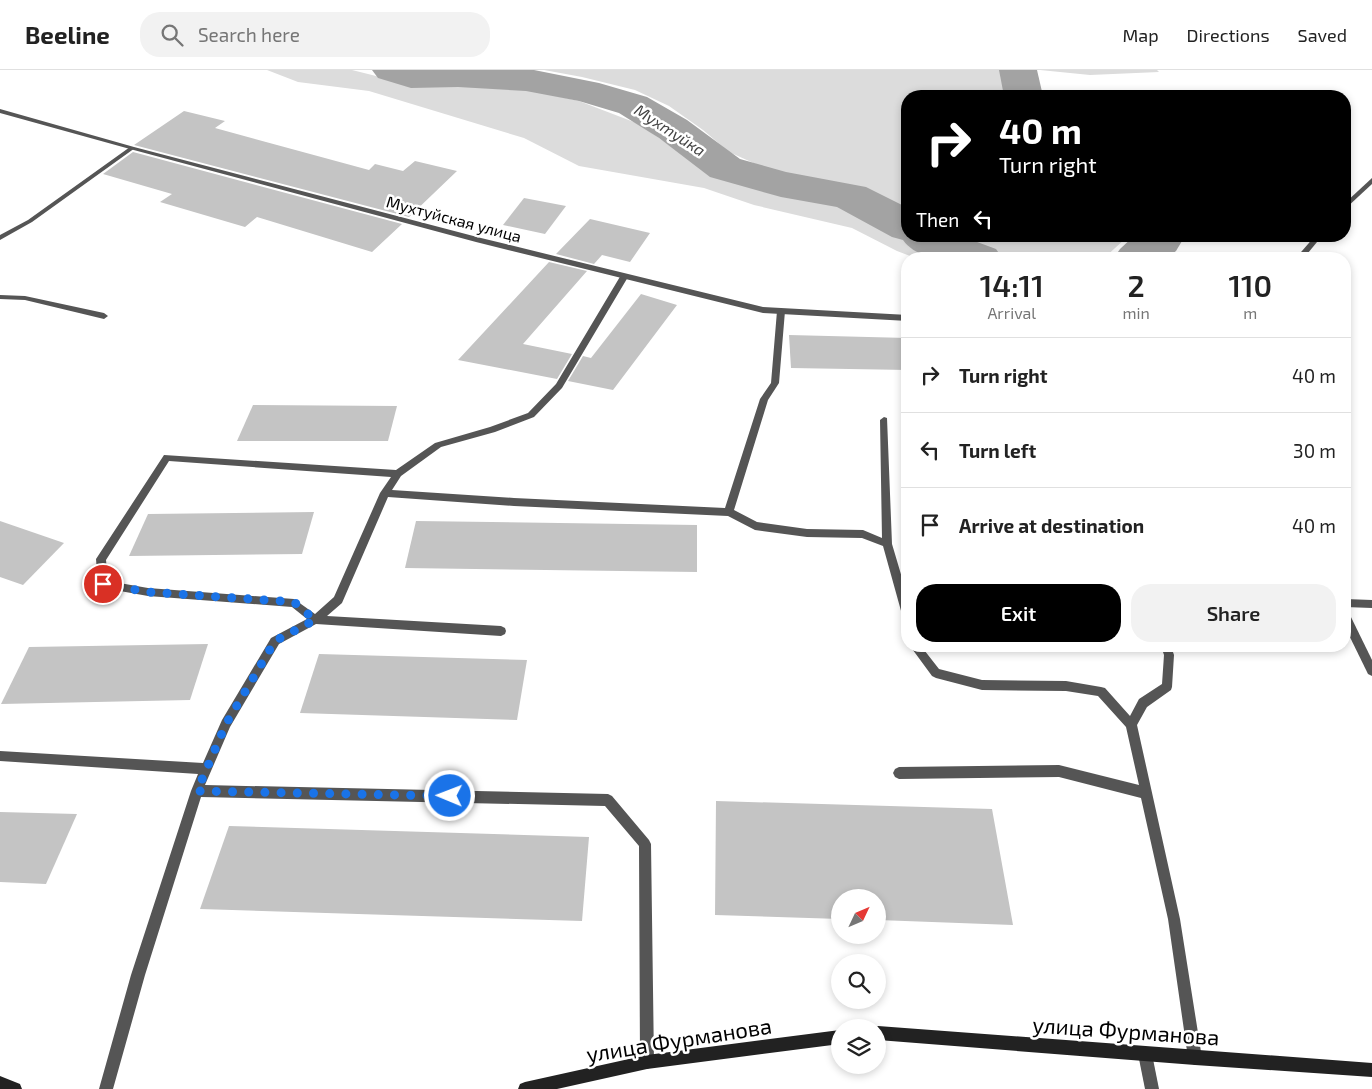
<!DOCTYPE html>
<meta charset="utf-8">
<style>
:root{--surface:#fff;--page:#f2f2f2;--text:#222;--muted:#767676;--line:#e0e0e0;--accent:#000}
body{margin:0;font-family:"Exo 2",sans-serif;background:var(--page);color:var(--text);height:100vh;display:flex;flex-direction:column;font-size:19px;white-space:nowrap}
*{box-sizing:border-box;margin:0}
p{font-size:16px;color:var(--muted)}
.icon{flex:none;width:28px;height:28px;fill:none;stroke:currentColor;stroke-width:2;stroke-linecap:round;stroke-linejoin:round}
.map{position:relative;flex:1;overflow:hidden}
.sheet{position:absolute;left:901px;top:182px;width:450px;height:400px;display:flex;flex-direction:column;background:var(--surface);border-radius:20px;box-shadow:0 2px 8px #0003}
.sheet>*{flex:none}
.top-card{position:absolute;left:901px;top:20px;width:450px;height:152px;border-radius:20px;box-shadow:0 2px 8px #0003;background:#000;color:#fff;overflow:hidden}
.needle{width:32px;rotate:46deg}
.tools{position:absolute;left:831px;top:819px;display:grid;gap:10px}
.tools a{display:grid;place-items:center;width:55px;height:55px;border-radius:50%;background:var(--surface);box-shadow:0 2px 8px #0003;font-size:25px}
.pin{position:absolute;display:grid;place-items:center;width:42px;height:42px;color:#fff;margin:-21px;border:2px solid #fff;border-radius:50%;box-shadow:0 1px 5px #0007}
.me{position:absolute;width:55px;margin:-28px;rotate:271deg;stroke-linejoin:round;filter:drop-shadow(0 0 4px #0008)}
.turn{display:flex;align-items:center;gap:18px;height:105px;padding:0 15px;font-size:22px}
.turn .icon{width:65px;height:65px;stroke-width:2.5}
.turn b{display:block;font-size:35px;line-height:42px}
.then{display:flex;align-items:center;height:48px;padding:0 15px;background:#0003;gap:10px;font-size:19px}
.eta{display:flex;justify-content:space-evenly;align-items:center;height:85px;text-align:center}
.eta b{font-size:30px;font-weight:600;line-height:35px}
.cta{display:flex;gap:10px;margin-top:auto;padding:10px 15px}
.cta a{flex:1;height:58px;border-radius:20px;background:var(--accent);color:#fff;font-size:20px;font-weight:600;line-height:58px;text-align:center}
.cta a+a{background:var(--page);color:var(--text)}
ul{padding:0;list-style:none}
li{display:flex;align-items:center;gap:15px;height:75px;padding:0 15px;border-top:1px solid var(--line)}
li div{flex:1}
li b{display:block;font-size:19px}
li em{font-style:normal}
header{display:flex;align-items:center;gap:30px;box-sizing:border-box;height:70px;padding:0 25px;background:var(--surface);border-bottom:1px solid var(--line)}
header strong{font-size:24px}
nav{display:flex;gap:28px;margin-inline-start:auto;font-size:18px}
.search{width:350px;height:45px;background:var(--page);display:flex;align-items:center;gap:12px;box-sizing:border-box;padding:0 18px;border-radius:20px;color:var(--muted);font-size:19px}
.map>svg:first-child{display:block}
</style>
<header>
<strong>Beeline</strong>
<div class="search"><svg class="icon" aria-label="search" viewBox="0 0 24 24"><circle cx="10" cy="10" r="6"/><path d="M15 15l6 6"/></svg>Search here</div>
<nav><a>Map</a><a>Directions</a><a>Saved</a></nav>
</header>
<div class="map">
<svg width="1372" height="1019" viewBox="0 0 1372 1019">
<rect width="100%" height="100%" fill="#fff"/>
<g fill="#dcdcdc">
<path d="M267 0H352L412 15 511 16 579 31 639 54 700 97 784 122 846 136 910 168 961 189H918L897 181 852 158 754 135 704 118 579 96 524 68 369 21 298 12Z"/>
<path d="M544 0H1004L1006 9 1007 26H908L907 148 887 139 867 125 835 113 778 104 729 82 703 60 669 36 635 20 582 7Z"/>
<path d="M1040 0H1157L1159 2 1090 5Z"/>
<path d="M949 166H1125L1126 168 1103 189H1009L981 176Z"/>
</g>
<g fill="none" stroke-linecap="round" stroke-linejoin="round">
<g fill="#a3a3a3" fill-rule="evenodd">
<path d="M372 0H534L599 13 647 27 687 50 740 89 786 102 866 117 908 138V166H961L996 179 1003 189C973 189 922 197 903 170L892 167 837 137 781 127 710 107 659 68 619 43 579 31 526 21 458 17 411 18 378 8Z"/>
<path d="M999 0H1037L1043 26H1004Z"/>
<path d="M1134 166H1180L1182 171 1176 181 1166 189H1113L1120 179Z"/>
</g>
</g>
<g fill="#c4c4c4">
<path d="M184 41 225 51 215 58 369 100 375 94 403 101 415 91 457 101 409 147 134 75Z"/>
<path d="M133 82 402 154 372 182 257 147 245 157 160 132 172 124 103 104Z"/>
<path d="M524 128 566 136 545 164 503 155Z"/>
<path d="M590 149 650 163 630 192 602 185 594 194 556 184Z"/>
<path d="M549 192 587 201 523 274 572 284 557 309 458 290Z"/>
<path d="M641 224 677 235 613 320 568 311 583 286 591 288Z"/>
<path d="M789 265 908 268V300L791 298Z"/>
<path d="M253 335 397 336 388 371H237Z"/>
<path d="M314 442 302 484 129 486 148 444Z"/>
<path d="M0 451 64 473 23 515 0 507Z"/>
<path d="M416 451 697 455V502L405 498Z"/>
<path d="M208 574 190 630 1 634 29 577Z"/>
<path d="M319 584 527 590 517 650 300 643Z"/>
<path d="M716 731 992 739 1013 855 878 850V828H840V849L715 845Z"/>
<path d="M0 742 77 744 46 814 0 812Z"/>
<path d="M229 756 589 767 582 851 200 839Z"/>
</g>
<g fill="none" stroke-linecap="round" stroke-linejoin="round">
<g fill="#555" fill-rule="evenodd">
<path d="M130 77 135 78 32 152 0 170V165L28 150Z"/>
<path d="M1372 108V114L1345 139V133Z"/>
<path d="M1315 166H1322L1303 189H1295Z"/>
<path d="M621 205H627L628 207 562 318 534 347 495 362 441 377 401 406 392 420 514 428 725 438 760 329 771 313 777 241 781 238 785 241 779 313 768 330 734 440 757 452 807 459 863 460 882 468 880 350 884 347 887 348 892 474 908 528V552L904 551 903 548 883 476 862 468 807 467 755 460 728 446 514 436 388 427 342 533 327 546 501 556 505 558 506 561 505 564 501 566 316 554 279 574 230 657 205 715 608 724 612 726 649 770 651 774 654 992 652 997 647 999 642 997 640 992 639 776 605 736 201 727 145 905 113 1019H99L131 905 191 721 198 704 0 691V681L203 693 222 650 271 568 307 549 292 537 148 526 103 518 99 517 98 514 96 489 98 486 164 385 396 400 435 373 490 357 528 343 556 314ZM169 391 391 407 380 423 334 527 315 544 294 529 148 518 108 511 106 490Z"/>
<path d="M0 225 25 226 104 243 108 246 104 249 25 230 0 229Z"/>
<path d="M1345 529 1372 530V538L1345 537Z"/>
<path d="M1345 542 1349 543 1372 590V606L1368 604 1345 557Z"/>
<path d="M910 576H921L939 599 982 610 1066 611 1101 617 1105 618 1130 646 1139 629 1162 614 1164 585 1161 576H1171L1174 585 1172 617 1171 620 1147 637 1137 655 1180 849 1202 988 1200 993 1195 995 1190 993 1188 988 1168 849 1141 728 1059 707 899 709 895 707 893 703 895 699 899 697 1059 695 1139 715 1126 657 1098 626 1066 621 982 620 936 608 932 606Z"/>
<path d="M1145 977 1150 979 1152 984 1159 1019H1145L1138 984 1140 979Z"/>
</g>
<path fill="#555" fill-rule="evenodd" d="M0 39 134 77 481 168 763 237 908 245V251L763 243 476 172 130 79 0 43Z"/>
<g fill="#222" fill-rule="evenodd">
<path d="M878 956 1372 993V1007L1195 995 878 970V958H875Z"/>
<path d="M840 960V974L647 999 557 1019H518L520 1014 525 1012 647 985Z"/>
<path d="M0 1006 20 1014 22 1019H0Z"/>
</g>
</g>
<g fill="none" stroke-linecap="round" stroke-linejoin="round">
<path stroke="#1a73e8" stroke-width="9" stroke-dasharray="0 16.2" d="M103 514 148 522 294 532 315 550 275 571 226 654 197 721 450 726"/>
</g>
<g text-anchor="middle" stroke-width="5" stroke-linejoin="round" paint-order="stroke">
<g font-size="16" font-style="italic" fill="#444" stroke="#fff">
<text transform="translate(670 60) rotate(33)" y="6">Мухтуйка</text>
</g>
<g font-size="16" fill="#000" stroke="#fff">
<text transform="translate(454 149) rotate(15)" y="6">Мухтуйская улица</text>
</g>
<g font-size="22" fill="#000" stroke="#fff">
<text transform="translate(1126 961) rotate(4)" y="8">улица Фурманова</text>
<text transform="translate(679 970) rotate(-9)" y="8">улица Фурманова</text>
</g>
</g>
</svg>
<div class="tools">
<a><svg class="needle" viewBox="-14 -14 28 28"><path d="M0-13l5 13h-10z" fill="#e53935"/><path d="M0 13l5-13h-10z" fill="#767676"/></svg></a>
<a><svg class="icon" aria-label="search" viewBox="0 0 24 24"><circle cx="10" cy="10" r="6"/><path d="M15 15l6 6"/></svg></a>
<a><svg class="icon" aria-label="layers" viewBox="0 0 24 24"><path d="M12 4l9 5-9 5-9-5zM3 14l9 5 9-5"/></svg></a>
</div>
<div class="pin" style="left:103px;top:514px;background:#d93025"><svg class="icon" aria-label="arrive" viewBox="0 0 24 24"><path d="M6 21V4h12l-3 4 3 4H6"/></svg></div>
<svg class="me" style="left:450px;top:726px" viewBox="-20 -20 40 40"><circle r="17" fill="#1a73e8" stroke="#fff" stroke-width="3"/><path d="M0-11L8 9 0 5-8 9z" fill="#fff"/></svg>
<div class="top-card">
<div class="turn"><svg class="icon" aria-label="right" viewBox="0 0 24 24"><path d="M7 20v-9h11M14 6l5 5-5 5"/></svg><div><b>40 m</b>Turn right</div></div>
<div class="then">Then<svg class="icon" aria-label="left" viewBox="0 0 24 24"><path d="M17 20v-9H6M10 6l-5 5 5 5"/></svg></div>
</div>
<section class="sheet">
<div class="eta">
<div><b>14:11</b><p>Arrival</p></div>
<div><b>2</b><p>min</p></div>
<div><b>110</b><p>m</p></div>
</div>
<ul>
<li><svg class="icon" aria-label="right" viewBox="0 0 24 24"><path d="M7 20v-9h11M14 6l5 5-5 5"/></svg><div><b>Turn right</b></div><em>40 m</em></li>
<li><svg class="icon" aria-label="left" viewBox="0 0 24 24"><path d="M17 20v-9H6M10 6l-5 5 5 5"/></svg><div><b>Turn left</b></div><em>30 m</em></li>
<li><svg class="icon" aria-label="arrive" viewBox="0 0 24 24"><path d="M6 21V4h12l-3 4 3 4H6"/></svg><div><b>Arrive at destination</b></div><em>40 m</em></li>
</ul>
<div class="cta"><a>Exit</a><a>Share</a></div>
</section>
</div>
